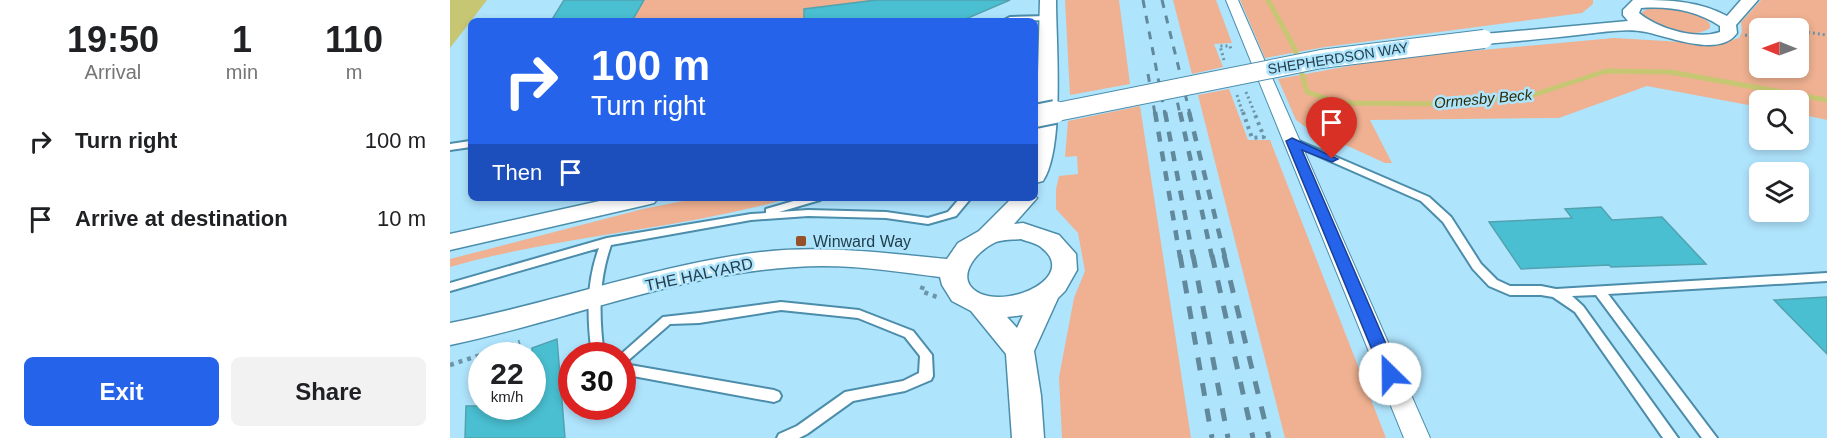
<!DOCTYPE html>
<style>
:root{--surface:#fff;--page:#f2f2f2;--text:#202124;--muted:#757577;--accent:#2563eb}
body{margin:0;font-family:Arial,sans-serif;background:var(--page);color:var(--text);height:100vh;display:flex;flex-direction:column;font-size:22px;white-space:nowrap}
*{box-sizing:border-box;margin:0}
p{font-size:20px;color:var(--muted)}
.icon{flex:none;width:33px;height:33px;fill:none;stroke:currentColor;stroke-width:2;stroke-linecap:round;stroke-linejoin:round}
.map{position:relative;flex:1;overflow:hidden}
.sheet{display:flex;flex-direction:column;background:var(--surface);width:450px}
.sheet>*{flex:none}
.banner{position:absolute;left:18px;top:18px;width:570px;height:183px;border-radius:9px;box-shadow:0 3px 9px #0003;background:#2563eb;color:#fff;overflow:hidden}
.needle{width:39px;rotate:271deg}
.tools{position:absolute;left:1299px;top:18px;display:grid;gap:12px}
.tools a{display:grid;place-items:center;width:60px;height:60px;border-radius:9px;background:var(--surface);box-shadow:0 3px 9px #0003;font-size:30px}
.speed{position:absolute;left:18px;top:342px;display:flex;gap:12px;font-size:30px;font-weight:700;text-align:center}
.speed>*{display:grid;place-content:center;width:78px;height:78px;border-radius:50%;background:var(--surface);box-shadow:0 3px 9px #0003;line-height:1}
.speed small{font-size:15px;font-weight:400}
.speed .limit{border:9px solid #d22;background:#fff;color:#111}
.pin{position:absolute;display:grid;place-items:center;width:51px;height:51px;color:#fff;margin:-62px -26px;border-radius:50% 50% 50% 0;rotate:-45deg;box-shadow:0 0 6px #0007}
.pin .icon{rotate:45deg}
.me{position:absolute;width:66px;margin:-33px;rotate:337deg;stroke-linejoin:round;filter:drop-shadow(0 0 4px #0008)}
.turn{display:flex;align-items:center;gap:21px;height:126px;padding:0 24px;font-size:27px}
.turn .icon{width:78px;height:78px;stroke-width:2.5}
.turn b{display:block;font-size:42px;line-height:51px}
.then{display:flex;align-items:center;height:57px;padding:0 24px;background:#0003;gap:12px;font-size:22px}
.eta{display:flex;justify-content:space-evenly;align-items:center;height:102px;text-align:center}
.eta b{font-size:36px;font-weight:600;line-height:42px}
.cta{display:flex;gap:12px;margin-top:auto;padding:12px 24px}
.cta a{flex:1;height:69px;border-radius:9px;background:var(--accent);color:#fff;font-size:24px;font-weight:600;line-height:69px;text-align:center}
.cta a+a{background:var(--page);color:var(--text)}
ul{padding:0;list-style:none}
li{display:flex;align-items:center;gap:18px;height:78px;padding:0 24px}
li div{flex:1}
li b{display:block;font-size:22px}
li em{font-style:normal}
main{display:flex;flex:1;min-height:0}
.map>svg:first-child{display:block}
</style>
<main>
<section class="sheet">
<div class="eta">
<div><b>19:50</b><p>Arrival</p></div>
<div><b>1</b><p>min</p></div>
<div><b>110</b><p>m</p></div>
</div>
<ul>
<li><svg class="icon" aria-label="right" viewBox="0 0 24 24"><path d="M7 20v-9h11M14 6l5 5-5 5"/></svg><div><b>Turn right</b></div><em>100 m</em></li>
<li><svg class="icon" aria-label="arrive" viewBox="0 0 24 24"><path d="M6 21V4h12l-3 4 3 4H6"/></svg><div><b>Arrive at destination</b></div><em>10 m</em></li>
</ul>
<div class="cta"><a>Exit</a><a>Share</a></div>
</section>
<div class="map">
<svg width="1377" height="438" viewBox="0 0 1377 438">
<rect width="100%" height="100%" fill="#afe4fd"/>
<g fill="#efb191" fill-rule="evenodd">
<path d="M114 0H547L535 10 511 21H101Z"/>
<path d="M615 0H669L680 84 620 95Z"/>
<path d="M723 0H766L782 43 764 44 773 67 742 74Z"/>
<path d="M790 0H1143V4L1132 13 875 47 815 58Z"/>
<path d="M1311 0H1377V120L1349 114 1348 100H1310L1309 107 1197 86 1109 118 920 120 942 163H935L854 126 846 120 828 79 943 58 1164 38 1267 44 1289 38 1292 32 1291 22ZM1310 28H1348V68H1310Z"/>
<path d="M1201 7C1221 8 1246 7 1260 24V28C1243 40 1207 30 1193 16L1192 12Z"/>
<path d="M779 89 798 140H820L936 438H835L748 95Z"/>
<path d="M690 106 741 438H612L609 377 624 298 635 271 628 233 606 209V189L609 176 628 174 627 156 615 157 618 121Z"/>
<path d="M248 198H340C229 230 111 235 0 267V259L193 209Z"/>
</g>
<path fill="#c7c773" d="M0 0H37L0 48Z"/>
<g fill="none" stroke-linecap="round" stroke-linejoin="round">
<path stroke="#c7c773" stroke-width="5" d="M818 0 845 49 857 92 890 103 1006 104 1083 95 1156 71 1220 72 1377 100"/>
</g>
<g fill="#49bfd1" stroke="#52a2af" stroke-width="1.5">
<path d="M114 0H194L182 21H101Z"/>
<path d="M426 0H560L511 21H354V9Z"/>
<path d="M1151 207 1162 220 1212 217 1256 264 1161 267 1159 265 1071 269 1039 222 1122 218 1115 209Z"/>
<path d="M1377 297V354L1324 300Z"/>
<path d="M107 339 115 438H15L16 406H82V348Z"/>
</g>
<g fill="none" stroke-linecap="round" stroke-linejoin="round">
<g stroke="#4b8daa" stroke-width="4">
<g id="service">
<path d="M598 16 602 18 601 20 559 21 556 19 560 17Z"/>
<path d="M842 138 979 197 1001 217 1031 264 1047 280 1060 286H1091L1106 289 1377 273V281L1158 294 1267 438H1252L1146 295 1122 296 1133 306 1228 438H1213L1125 312 1103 297 1091 295H1060L1039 286 1023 269 993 222 971 201 839 143 837 141Z"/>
<path d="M20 141 21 147 0 150V144Z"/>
<path d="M354 198H371L370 200 329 212 358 210 436 212 478 218 498 212 510 198H521L506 216 478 224 436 218 358 216 301 220 161 245C148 282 149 317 154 356H142C137 318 136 283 149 248L0 291V283L157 238 301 214 316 213V209Z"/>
<path d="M331 302 409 310 463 331 482 355 483 376 481 380 455 391 403 401 357 434 349 438H327L329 434 347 426 395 392 453 381 469 373 470 356 455 337 408 318 331 310 249 323 220 324 174 364 324 390 329 392 331 396 329 400 324 402 172 374V356H169L213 317 249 313Z"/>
</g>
</g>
<g stroke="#4b8daa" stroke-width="2">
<path id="minor" d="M776 0H788L980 438H954Z"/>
</g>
<g stroke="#4b8daa" stroke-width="3">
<g id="tertiary">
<path d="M590 0H606C606 42 615 149 593 181L585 183Z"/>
<path d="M1183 0C1216 0 1247 0 1277 16L1291 0H1308L1286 25 1287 33C1270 58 1220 37 1196 32 1177 28 1155 32 1136 34 1102 38 1068 41 1034 44L1028 43 1025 39 1028 35 1034 34 1178 21 1173 15V10ZM1191 8C1219 6 1246 10 1270 26V32C1247 40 1208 29 1189 13Z"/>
<path d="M585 196 587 198 564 224 573 223 609 235 626 254 627 270 615 291 608 298 584 351 591 396 594 438H562L556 354 521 311 502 301 492 285 490 277C442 271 394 263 345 267 227 274 115 321 0 345V323C104 303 205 265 311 252 373 245 434 253 497 259L508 243 529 231 562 198H585ZM571 239C578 242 587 243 592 248 627 276 563 307 531 294 502 281 525 252 544 243 552 239 562 240 571 239ZM573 315 567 328 557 317Z"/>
<path d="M163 198H208L204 203 196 205 0 250V234Z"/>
</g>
</g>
<g stroke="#6c95a8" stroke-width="3" stroke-dasharray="2 3" stroke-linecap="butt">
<path d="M1348 31 1377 35"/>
<path d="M1295 35 1310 38"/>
<path d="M774 60 770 46H780L781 50"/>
<path d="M796 92 805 114"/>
<path d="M787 95 793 114"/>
</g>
<path stroke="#6c95a8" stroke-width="4" stroke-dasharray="3 4.5" stroke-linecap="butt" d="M793 112 802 138 814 137 804 112"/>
<g stroke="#6c95a8" stroke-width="4.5" stroke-dasharray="4 5" stroke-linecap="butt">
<path d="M473 286 471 291 487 297"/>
<path d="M0 365 70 342"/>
</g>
<use href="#service" fill="#fff" fill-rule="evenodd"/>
<use href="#minor" fill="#fff" fill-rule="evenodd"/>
<use href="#tertiary" fill="#fff" fill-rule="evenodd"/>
<g stroke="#62899b" stroke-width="3" stroke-dasharray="8 8" stroke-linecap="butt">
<path d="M693 0 715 114"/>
<path d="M712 0 740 114"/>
<path d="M698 74 705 114"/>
<path d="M724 87 730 114"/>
</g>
<g stroke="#62899b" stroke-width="4.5" stroke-dasharray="10 10" stroke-linecap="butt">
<path d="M705 112 730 257"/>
<path d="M715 112 743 257"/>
<path d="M730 112 762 257"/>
<path d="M739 112 775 257"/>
</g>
<g stroke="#62899b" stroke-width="5" stroke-dasharray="13 13" stroke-linecap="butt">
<path d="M730 255 762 438"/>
<path d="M743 255 778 438"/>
<path d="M762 255 803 438"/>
<path d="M774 255 819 438"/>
</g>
<g stroke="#4b8daa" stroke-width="20" stroke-linecap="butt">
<path id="tertiary-bridge-far1" d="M597 114 871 59 1034 39"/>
</g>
<g stroke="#4b8daa" stroke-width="26" stroke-linecap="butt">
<path id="tertiary-bridge" d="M585 116 605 112"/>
</g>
<use href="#tertiary-bridge-far1" stroke="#fff" stroke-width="18"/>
<use href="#tertiary-bridge" stroke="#fff" stroke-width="22"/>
</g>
<path fill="#2563eb" stroke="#184099" stroke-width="1.5" d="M842 138 888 159 882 162 852 150 949 374 946 379 940 381 934 379 932 374 836 141Z"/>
<rect fill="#975129" stroke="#afe4fd" stroke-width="2" x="345" y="235" width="12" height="12" rx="3"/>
<g text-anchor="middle" stroke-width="5" stroke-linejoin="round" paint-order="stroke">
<g font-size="14" fill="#223e4b" stroke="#afe4fd">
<text transform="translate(888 58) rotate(-9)" y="5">SHEPHERDSON WAY</text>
</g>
<g font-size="15" font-style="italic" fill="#2d2c07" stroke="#afe4fd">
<text transform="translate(1033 99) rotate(-5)" y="5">Ormesby Beck</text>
</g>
<g font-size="16" fill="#223e4b" stroke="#afe4fd" text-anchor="start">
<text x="363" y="247">Winward Way</text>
</g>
<g font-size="16" fill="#223e4b" stroke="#afe4fd">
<text transform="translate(249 274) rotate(-12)" y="6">THE HALYARD</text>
</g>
</g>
</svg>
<div class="tools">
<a><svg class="needle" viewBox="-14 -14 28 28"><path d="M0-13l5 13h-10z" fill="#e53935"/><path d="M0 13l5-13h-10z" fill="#757577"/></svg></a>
<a><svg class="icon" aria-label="search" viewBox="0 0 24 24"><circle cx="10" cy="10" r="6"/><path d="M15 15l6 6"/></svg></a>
<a><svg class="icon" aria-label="layers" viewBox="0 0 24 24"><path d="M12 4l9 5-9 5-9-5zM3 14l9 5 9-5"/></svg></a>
</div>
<div class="speed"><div>22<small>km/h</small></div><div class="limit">30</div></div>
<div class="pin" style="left:882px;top:159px;background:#d93025"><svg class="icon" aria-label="arrive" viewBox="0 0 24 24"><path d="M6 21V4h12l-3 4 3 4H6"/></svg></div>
<svg class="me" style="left:940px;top:374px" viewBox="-20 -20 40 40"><circle r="19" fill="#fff"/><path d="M0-13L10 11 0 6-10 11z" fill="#2563eb"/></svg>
<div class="banner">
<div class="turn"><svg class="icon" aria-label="right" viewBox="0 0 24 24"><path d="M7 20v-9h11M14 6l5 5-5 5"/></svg><div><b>100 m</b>Turn right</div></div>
<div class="then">Then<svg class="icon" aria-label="arrive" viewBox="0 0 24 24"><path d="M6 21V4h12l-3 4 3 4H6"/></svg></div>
</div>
</div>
</main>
